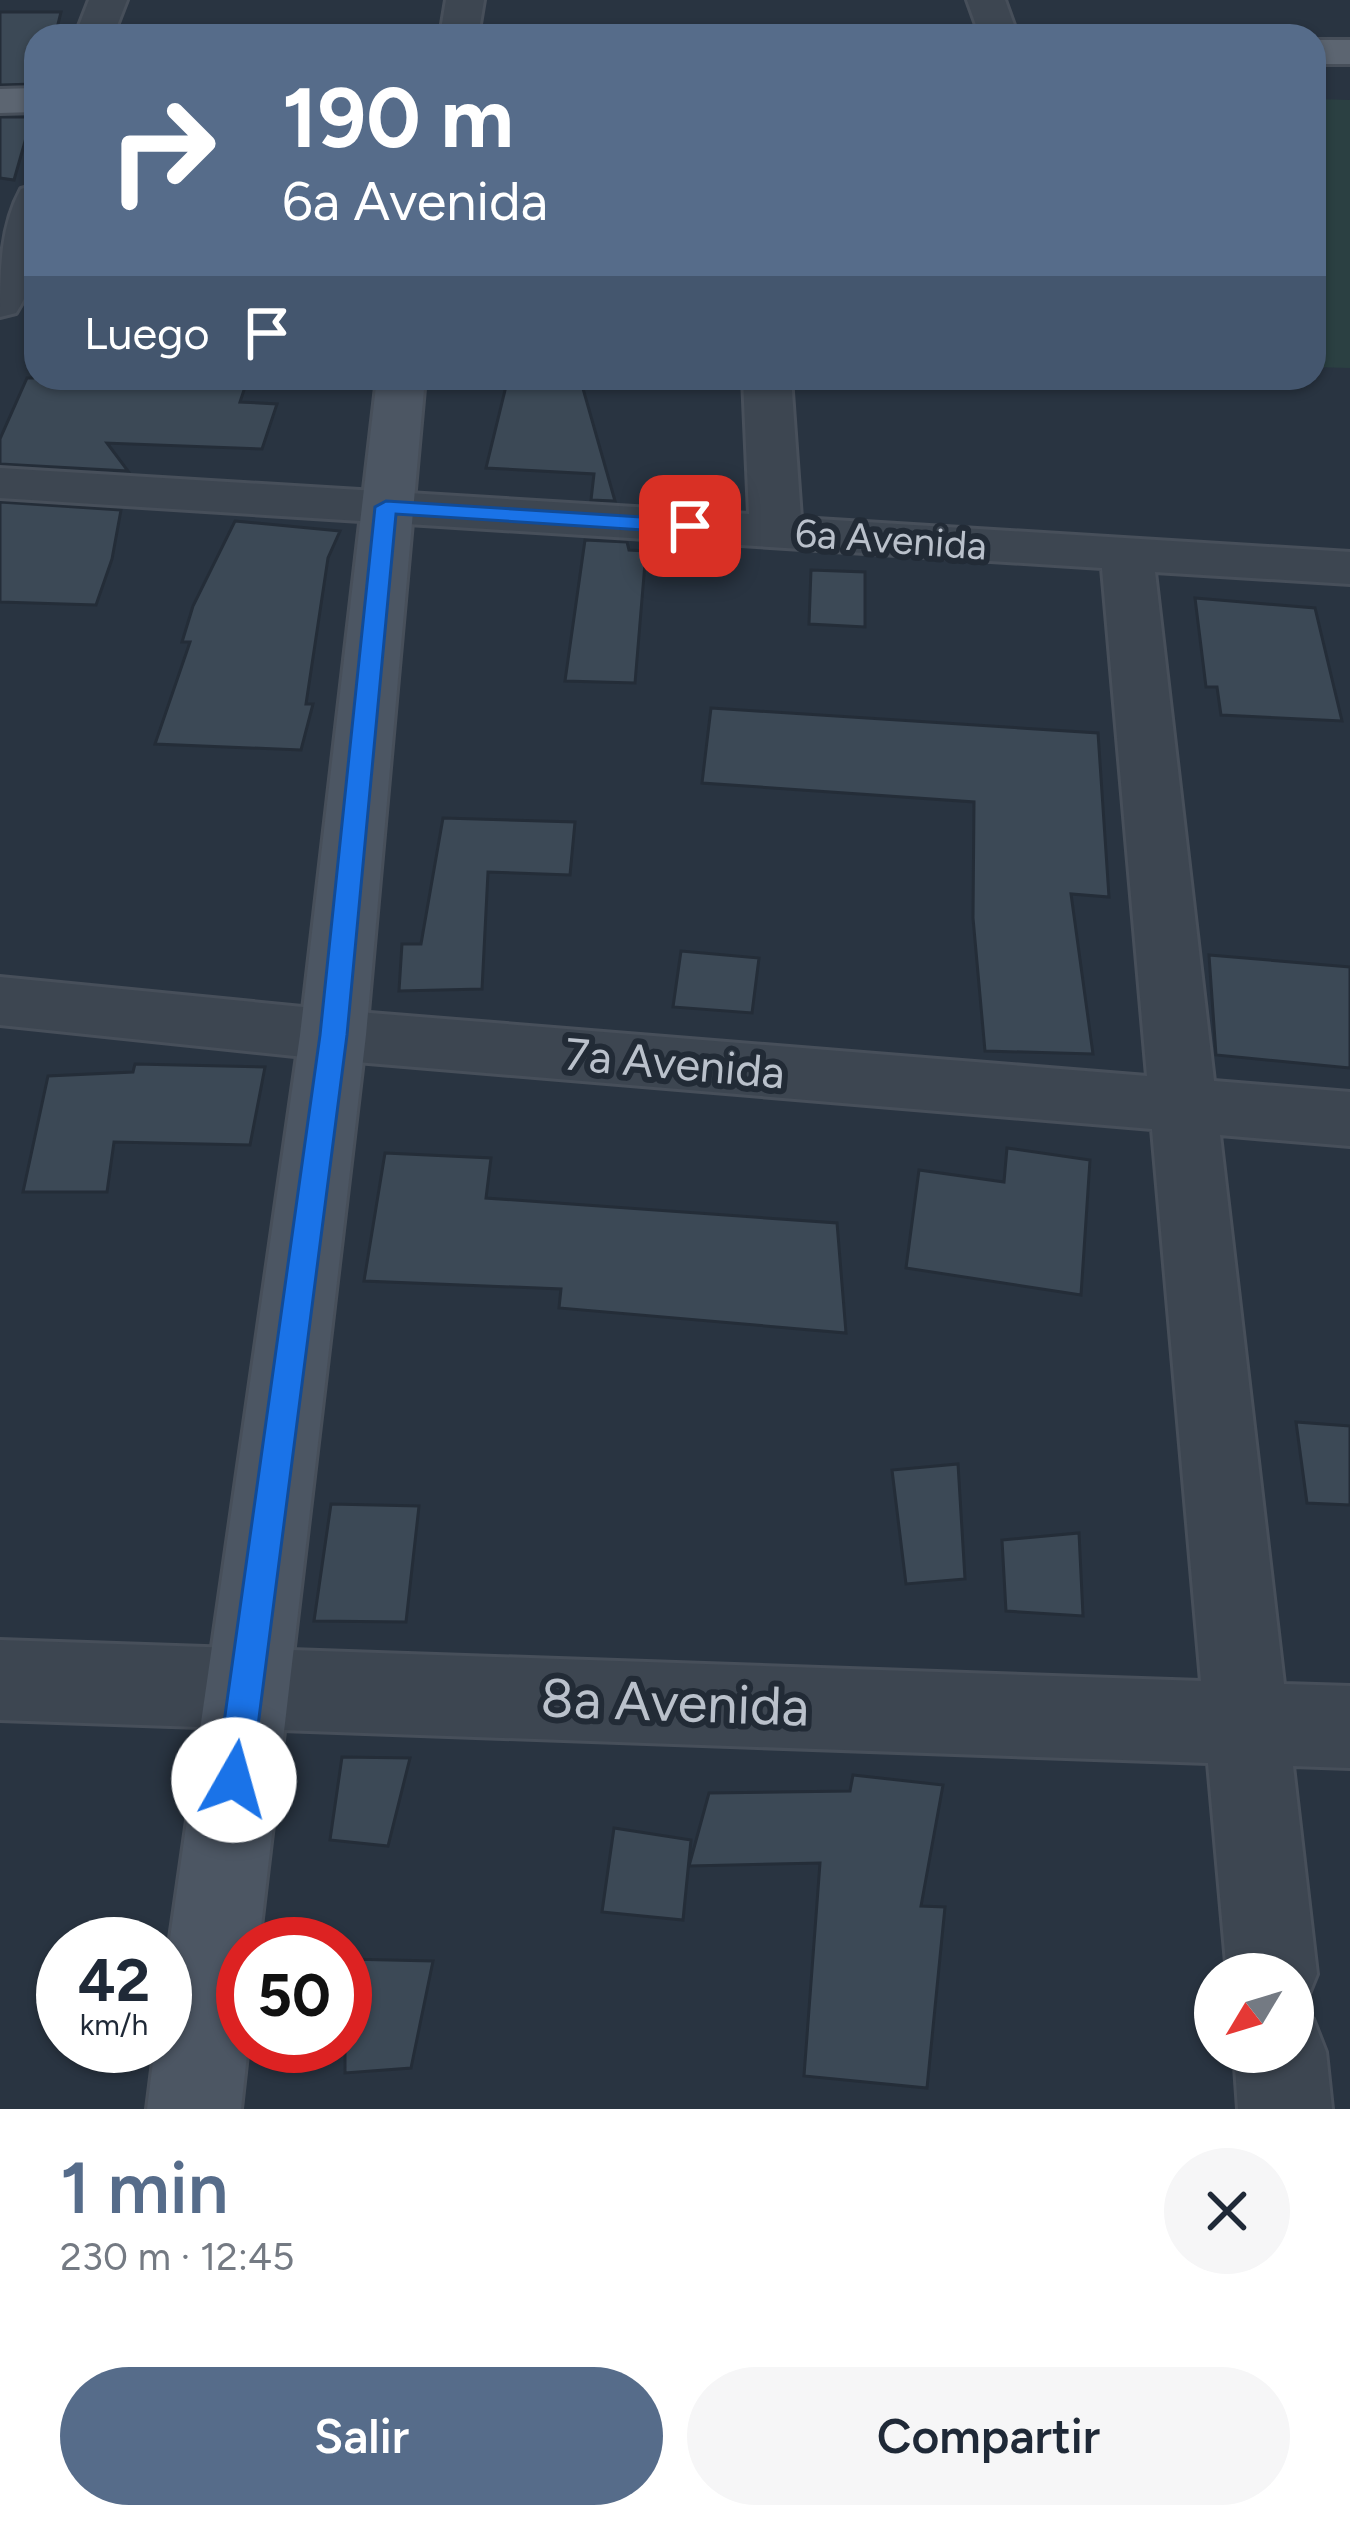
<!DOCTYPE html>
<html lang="es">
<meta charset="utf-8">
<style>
:root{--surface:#fff;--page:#f6f6f7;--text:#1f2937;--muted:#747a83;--accent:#566c8a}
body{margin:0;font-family:Figtree,sans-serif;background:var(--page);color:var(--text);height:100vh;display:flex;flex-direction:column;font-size:45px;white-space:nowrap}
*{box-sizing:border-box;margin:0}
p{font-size:39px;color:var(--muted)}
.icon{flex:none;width:66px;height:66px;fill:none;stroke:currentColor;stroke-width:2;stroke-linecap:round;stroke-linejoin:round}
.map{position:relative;height:2109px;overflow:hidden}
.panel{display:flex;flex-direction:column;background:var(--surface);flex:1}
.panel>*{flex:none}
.banner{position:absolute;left:24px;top:24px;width:1302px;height:366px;border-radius:36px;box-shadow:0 3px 9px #0004;background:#566c8a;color:#fff;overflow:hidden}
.needle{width:78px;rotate:232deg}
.buttons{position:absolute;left:1194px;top:1953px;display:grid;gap:24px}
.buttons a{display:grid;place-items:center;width:120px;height:120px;border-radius:50%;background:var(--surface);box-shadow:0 3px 9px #0004;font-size:60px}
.speed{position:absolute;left:36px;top:1917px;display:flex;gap:24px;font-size:60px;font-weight:700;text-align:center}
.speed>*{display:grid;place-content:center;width:156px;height:156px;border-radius:50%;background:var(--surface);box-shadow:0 3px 9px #0004;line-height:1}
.speed small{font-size:30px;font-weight:400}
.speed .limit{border:18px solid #d22;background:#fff;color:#111}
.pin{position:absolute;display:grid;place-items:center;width:102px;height:102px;color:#fff;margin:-51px;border-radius:24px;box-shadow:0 6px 18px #0006}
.me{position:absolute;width:132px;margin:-66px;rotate:7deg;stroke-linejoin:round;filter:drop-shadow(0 0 9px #0008)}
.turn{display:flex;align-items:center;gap:42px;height:252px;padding:0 60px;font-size:54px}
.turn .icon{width:156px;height:156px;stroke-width:2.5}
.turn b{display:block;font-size:84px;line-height:102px}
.then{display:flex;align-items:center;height:114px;padding:0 60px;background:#0003;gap:24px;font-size:45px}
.round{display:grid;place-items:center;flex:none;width:126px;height:126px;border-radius:63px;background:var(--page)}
.headline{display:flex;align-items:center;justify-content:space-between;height:204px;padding:0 60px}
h1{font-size:72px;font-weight:600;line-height:90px;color:var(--accent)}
.action{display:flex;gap:24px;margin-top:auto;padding:24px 60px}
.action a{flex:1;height:138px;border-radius:72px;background:var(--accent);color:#fff;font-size:48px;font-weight:600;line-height:138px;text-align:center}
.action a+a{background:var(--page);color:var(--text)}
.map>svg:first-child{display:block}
</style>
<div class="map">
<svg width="1350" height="2109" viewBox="0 0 1350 2109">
<rect width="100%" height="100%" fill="#293441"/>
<path fill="#2b4042" d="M1314 99 1350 100V368L1314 367Z"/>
<g fill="#3c4956" stroke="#242d38" stroke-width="3">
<path d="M0 12H61L55 36H36V84L0 85Z"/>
<path d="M0 117H32L14 180 0 178Z"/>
<path d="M27 378H248L240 402 277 404 262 449 107 443 128 471 0 464V439Z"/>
<path d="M508 378H580L615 501 591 500 594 474 486 468Z"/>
<path d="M0 502 121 510 112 559 96 605 0 602Z"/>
<path d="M235 521 340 531 328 558 306 704H313L301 750 155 744 190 642H182L193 606Z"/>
<path d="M585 540 627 542 629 550 646 551 635 683 565 681Z"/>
<path d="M811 570 865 572V627L809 624Z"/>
<path d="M1195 598 1315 608 1342 721 1221 715 1217 687H1206Z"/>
<path d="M711 708 1098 733 1109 897 1071 894 1093 1054 985 1051 973 918 974 802 702 783Z"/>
<path d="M443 818 575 822 570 875 488 872 482 989 399 991 402 944H421Z"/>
<path d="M681 951 759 958 752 1013 673 1007Z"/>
<path d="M1209 955 1350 967V1068L1216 1055Z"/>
<path d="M135 1064 265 1067 250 1145 114 1142 107 1192H23L48 1076 133 1072Z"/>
<path d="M1007 1148 1090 1160 1081 1295 906 1268 919 1170 1004 1182Z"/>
<path d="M385 1153 491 1158 486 1198 837 1223 846 1333 559 1308 561 1289 364 1281Z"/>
<path d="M1296 1422 1350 1426V1505L1307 1503Z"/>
<path d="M958 1464 965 1579 906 1584 892 1470Z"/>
<path d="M331 1504 419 1506 406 1622 314 1621Z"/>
<path d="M1079 1533 1083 1616 1006 1611 1002 1540Z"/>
<path d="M342 1757 410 1758 388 1846 330 1840Z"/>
<path d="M853 1775 943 1785 921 1906 945 1907 927 2088 804 2076 820 1863 689 1866 709 1793 850 1791Z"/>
<path d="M614 1828 691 1840 683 1920 602 1912Z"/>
<path d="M345 1959 433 1961 411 2068 345 2073Z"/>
</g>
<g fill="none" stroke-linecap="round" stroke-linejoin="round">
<g stroke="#474f5a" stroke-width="6">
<g id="minor">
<path d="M89 0H127L113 36H75Z"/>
<path d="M446 0H484L478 36H440Z"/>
<path d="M967 0H1005L1018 36H980Z"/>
<path d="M36 185C36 228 42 275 16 313L0 317C0 273 0 227 21 189Z"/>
<path d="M743 378H791L801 518 1350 552V584L1155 572 1214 1081 1350 1092V1146L1220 1135 1284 1684 1350 1686V1768L1293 1766 1317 1974 1304 2006 1293 2011V1974H1227L1208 1763 0 1720V1640L1201 1681 1152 1129 333 1060 0 1025V977L333 1010 1147 1076 1102 568 0 498V468L749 514Z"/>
<path d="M1293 2011 1313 2019 1326 2052 1332 2109H1238L1234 2052H1293Z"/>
</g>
</g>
<g stroke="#474f5a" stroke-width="6">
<path id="secondary" d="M377 378H425L366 1035 259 1944H243V2046H248L241 2109H147L155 2046H165V1973L300 1035Z"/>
</g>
<g stroke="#474f5a" stroke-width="6">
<g id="primary">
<rect x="1314" y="40" width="36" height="24"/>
<path d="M36 88V112L0 113V89Z"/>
</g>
</g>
<use href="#minor" fill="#3d4651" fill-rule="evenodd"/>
<use href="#secondary" fill="#4c5663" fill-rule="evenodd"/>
<use href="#primary" fill="#5c6571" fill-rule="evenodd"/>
</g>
<path fill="#1a73e8" stroke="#114b97" stroke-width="3" d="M386 501 690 520 700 526 690 533 396 514 347 1035 251 1780 246 1793 234 1798 221 1793 216 1780 320 1035 375 507Z"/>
<g text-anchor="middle" stroke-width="12" stroke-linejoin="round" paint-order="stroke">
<g font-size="39" fill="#bac1cb" stroke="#222b36">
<text transform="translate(891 539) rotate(4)" y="14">6a Avenida</text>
</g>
<g font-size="45" fill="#bac1cb" stroke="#222b36">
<text transform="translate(675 1063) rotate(5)" y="16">7a Avenida</text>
</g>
<g font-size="54" fill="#bac1cb" stroke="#222b36">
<text transform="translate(675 1702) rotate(2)" y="19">8a Avenida</text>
</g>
</g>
</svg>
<div class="buttons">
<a><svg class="needle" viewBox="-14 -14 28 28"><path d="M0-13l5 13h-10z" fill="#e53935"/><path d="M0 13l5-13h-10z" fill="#747a83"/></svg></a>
</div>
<div class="speed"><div>42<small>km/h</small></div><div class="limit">50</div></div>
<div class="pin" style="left:690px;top:526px;background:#d93025"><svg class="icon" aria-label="arrive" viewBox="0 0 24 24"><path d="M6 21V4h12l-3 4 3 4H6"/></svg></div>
<svg class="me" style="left:234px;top:1780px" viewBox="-20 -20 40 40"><circle r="19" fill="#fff"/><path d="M0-13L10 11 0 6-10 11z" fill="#1a73e8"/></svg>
<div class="banner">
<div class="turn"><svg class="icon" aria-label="right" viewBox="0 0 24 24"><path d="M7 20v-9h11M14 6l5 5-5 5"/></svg><div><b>190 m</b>6a Avenida</div></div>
<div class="then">Luego<svg class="icon" aria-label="arrive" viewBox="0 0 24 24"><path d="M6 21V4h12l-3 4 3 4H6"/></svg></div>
</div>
</div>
<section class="panel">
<div class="headline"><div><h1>1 min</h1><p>230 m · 12:45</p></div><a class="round"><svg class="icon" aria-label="close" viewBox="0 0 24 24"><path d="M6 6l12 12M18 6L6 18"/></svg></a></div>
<div class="action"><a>Salir</a><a>Compartir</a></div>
</section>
